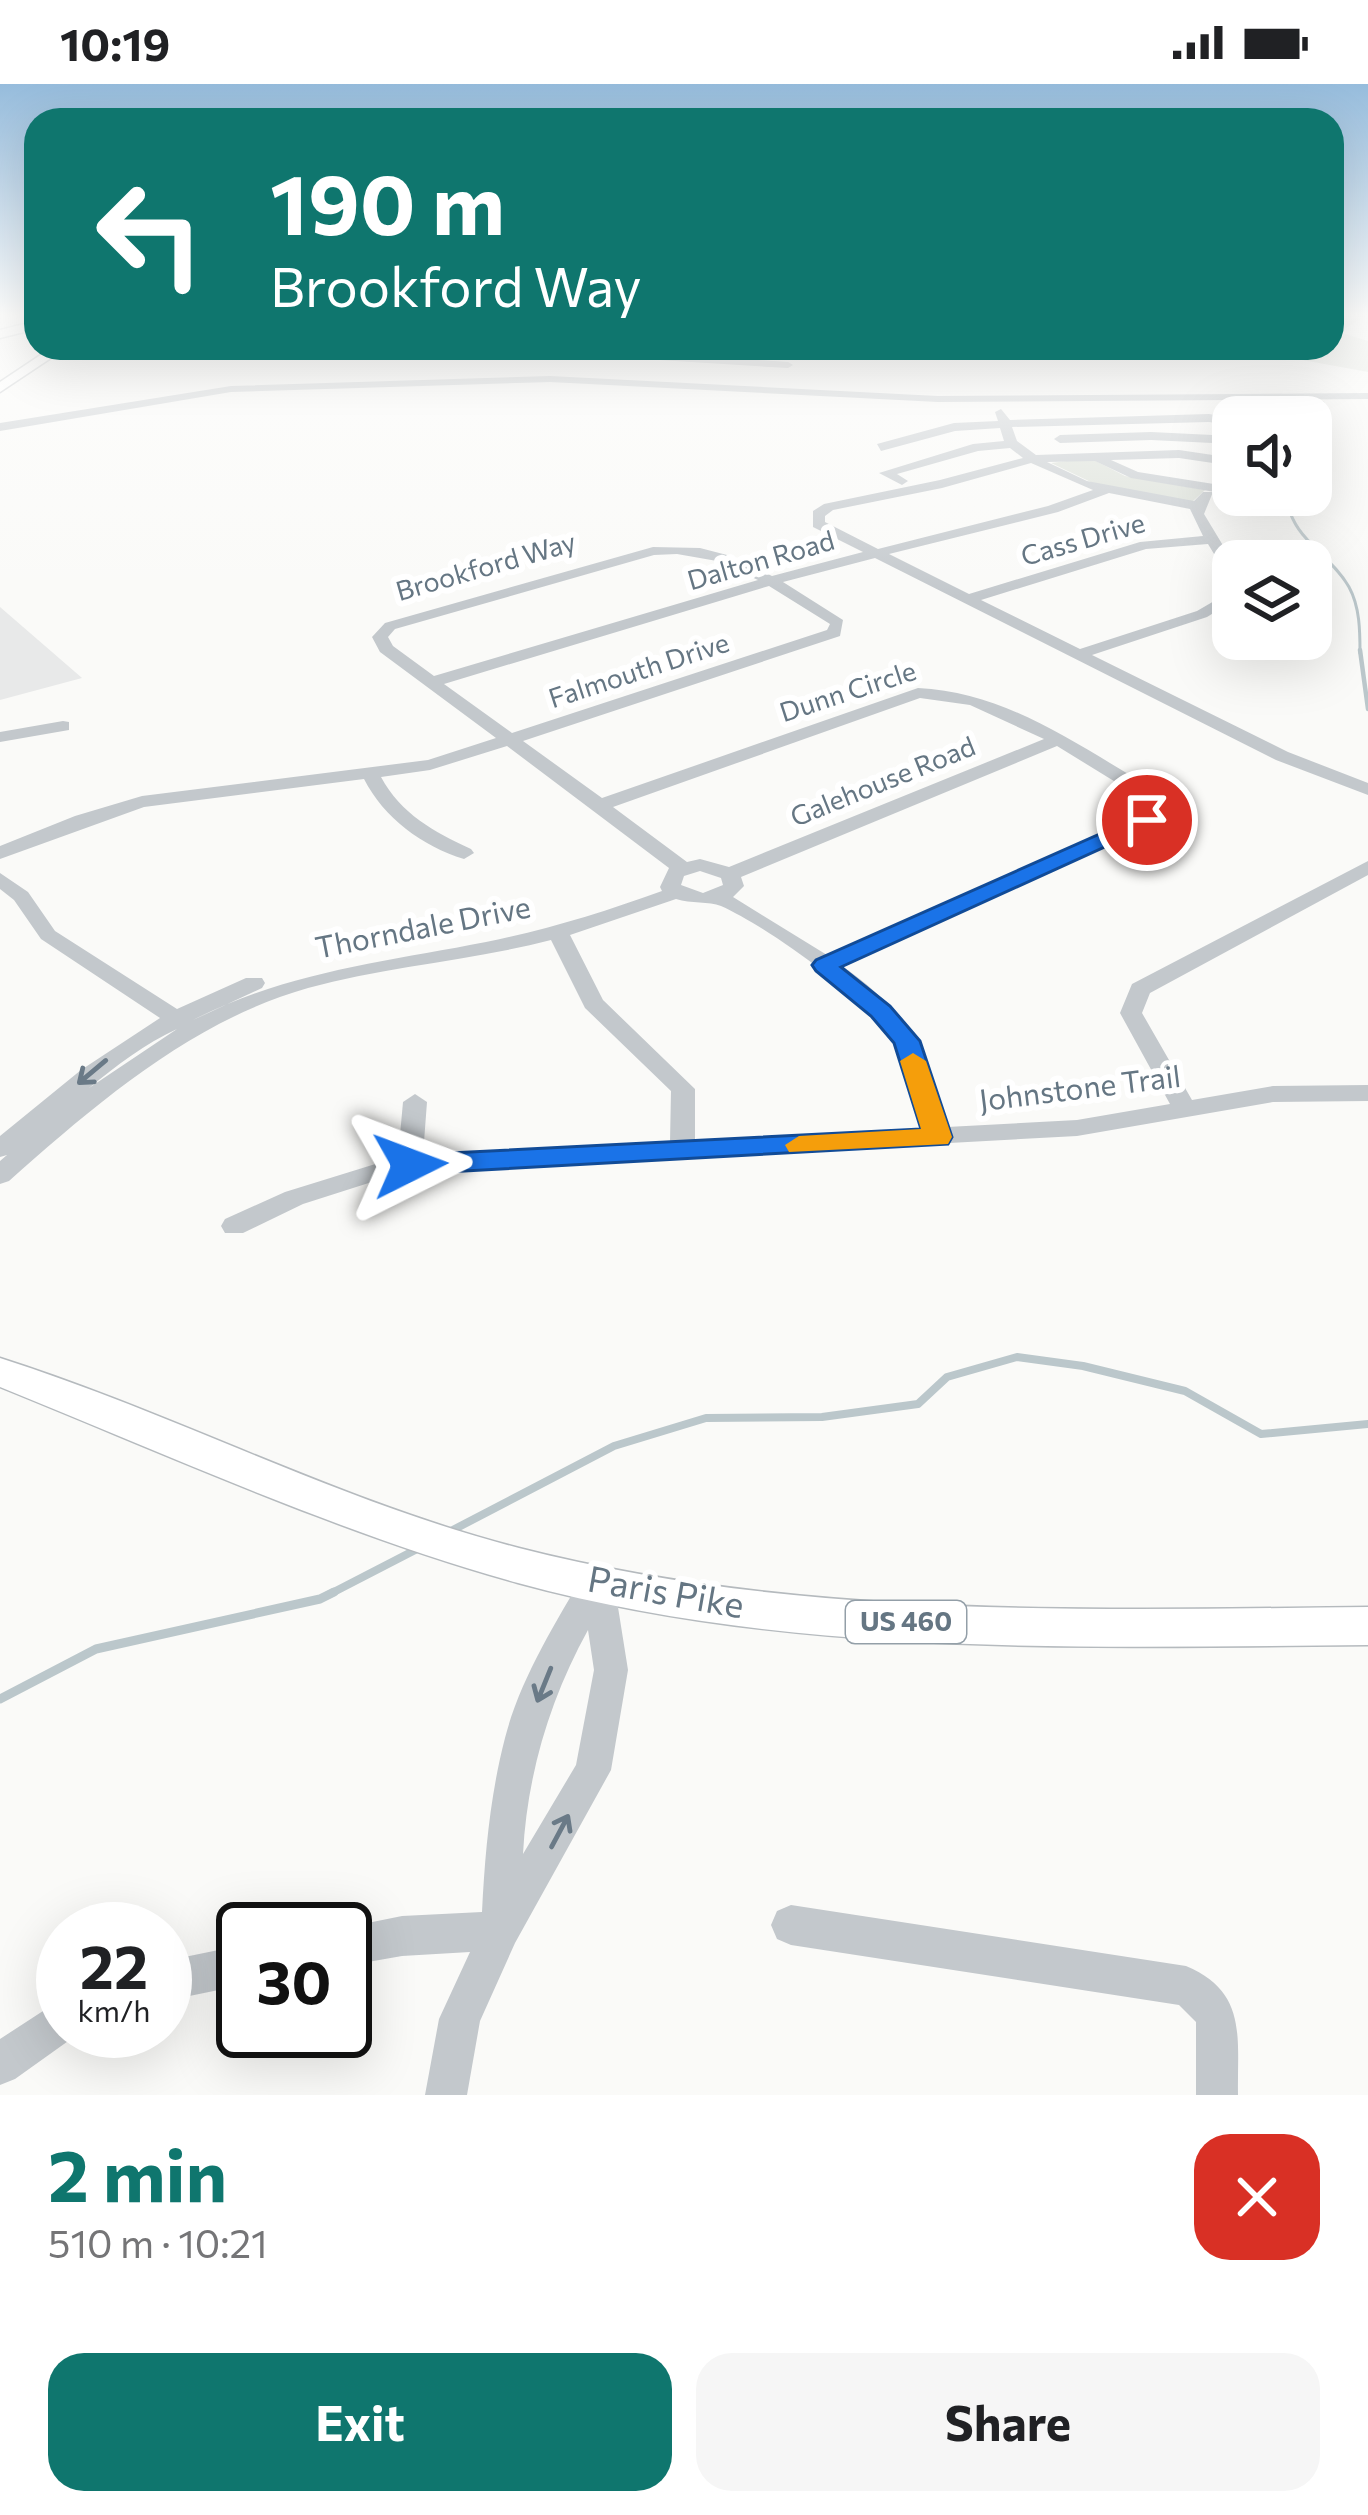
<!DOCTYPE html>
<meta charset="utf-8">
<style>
:root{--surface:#fff;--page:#f6f6f6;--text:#202124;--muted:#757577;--accent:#0f766e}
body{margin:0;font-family:Commissioner,sans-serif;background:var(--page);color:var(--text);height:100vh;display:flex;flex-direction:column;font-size:45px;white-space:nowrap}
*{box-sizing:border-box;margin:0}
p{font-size:39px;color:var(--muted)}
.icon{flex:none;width:66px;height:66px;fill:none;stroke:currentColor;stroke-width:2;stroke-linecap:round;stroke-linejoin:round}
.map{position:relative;height:2011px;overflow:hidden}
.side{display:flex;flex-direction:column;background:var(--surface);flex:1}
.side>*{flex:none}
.banner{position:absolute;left:24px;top:24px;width:1320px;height:252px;border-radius:36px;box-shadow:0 12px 48px #0002;background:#0f766e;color:#fff;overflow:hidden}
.buttons{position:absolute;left:1212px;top:312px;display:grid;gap:24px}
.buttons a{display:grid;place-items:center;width:120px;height:120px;border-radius:24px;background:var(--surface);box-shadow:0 12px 48px #0002;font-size:60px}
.speed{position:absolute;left:36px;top:1818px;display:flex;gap:24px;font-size:60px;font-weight:700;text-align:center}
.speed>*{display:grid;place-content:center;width:156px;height:156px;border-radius:50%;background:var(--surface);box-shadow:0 12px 48px #0002;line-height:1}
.speed small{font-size:30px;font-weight:400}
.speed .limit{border:6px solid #111;border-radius:18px;background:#fff;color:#111}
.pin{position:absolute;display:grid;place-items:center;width:102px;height:102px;color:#fff;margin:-51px;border:6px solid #fff;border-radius:50%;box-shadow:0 3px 12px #0007}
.me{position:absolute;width:132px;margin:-66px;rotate:87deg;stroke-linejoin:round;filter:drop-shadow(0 0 9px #0008)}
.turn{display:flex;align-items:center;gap:42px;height:252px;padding:0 48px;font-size:54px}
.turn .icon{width:156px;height:156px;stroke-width:2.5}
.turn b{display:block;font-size:84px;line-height:102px}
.round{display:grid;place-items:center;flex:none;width:126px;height:126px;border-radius:36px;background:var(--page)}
.overview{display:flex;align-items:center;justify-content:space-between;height:204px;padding:0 48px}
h1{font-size:72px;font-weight:700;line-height:90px;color:var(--accent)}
.primary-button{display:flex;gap:24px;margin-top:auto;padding:24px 48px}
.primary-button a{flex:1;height:138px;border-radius:36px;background:var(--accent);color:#fff;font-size:48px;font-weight:700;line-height:138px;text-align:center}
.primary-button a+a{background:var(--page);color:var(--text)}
.status{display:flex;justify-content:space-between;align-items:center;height:84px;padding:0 60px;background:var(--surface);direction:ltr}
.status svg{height:33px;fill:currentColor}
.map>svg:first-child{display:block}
</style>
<div class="status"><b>10:19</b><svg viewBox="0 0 49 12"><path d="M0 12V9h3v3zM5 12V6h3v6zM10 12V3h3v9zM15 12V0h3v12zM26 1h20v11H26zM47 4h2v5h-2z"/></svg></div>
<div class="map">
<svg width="1368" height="2011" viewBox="0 0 1368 2011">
<rect width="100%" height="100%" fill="#fafaf8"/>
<path fill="#e8e9e9" d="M0 523 82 594 0 616Z"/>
<g fill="#dadfd7">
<path d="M1332 231H1367L1339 248 1368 257V288L1297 275 1280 264H1332Z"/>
<path d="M1090 374 1125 392 1205 406 1192 418 1097 401 1051 379Z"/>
</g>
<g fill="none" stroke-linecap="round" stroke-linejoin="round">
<g stroke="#bbc7cb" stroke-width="3">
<path d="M1311 376 1323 319"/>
<path d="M1286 411C1291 456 1329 468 1349 503 1360 523 1360 548 1360 569"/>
</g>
<path stroke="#bbc7cb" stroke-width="4.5" d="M1360 566 1368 625"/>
<g stroke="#bbc7cb" stroke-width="8">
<path d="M449 1448 614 1362 706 1334 822 1333 918 1320 947 1293 1017 1273 1083 1282 1185 1307 1261 1350 1368 1340"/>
<path d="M328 1511 421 1463"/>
</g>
<path stroke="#bbc7cb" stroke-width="9" d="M0 1615 96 1565 320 1515 334 1508"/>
<g stroke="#b5babe" stroke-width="3">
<g id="major">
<path d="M51 264H66L0 308V298Z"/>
<path d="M0 1274C176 1330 340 1418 519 1464 795 1535 1086 1526 1368 1523V1561C1086 1563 793 1574 518 1499 341 1450 171 1372 0 1303Z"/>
</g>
</g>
<g stroke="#b4b9bd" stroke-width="3">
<path id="highway" d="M36 237V245L0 254V246Z"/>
</g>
<g fill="#c3c8cc" fill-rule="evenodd">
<path d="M565 264 788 278 793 281 788 284 547 269 427 275 422 272Z"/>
<path d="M550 292 938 312 1368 309V315L938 318 550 298 231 308 0 347V339L231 302Z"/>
<path d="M1001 325 1010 336 1209 330 1233 334V342L1209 338 1012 343 1017 357 1036 371 1179 366 1233 374V382L1179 374 1111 376 1138 388 1220 401V407L1215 408 1131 394 1095 377 1047 378 1087 397 1194 417 1203 408H1213L1204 430 1233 478V494L1228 493 1208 460 1146 465 981 516 1080 565 1197 527 1233 506V517L1207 533 1092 571 1288 668 1368 699V711L1276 676 875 474 783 498 843 536 840 552 523 657 602 714 918 604C1006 608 1076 660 1150 703L1162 726 1154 740 841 881C910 930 925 964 947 1043L1077 1036 1170 1020 1120 929 1132 900 1368 777V791L1150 909 1142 929 1192 1016 1273 1002 1368 1001V1017L1273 1018 1077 1052 400 1089 303 1120 243 1149H225L221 1142 225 1135 285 1108 398 1073 403 1018 415 1010 427 1018 423 1071 670 1058 671 1007 585 924 551 856C471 877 387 882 308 904 192 937 97 1019 9 1097L0 1100V1077L7 1071 0 1073V1052L81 986 160 934 41 855 14 816 0 805V789L28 808 55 847 177 925 246 894H262L265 899 262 904 193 936C286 888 384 878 486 858 546 846 604 828 662 807L660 803 669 784 507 662 430 686 381 693C401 730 434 748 471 765L474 769 464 775C422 762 384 734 364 695L144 723 0 775V762L75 732 142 712 428 676 496 654 380 568 372 553 385 539 653 463 700 464 727 471 772 492 863 468 813 443V427L824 420 940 396 1023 374 1010 364 978 367 897 390 908 397 902 401 879 389 973 360 1004 357 1000 344 955 347 881 367 877 360 954 339 998 337 995 328ZM1031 379 1093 406 1048 422 878 465 825 438V432L833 426 942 404ZM1109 409 1190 425 1203 452 1140 458 969 510 889 470 1058 428ZM677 470 717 477 758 496 434 592 393 562 388 553 395 545 654 471ZM769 502 830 540 827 546 512 649 444 600ZM920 614 970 621 1044 655 729 783 700 775 687 778 613 723ZM1057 662 1135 710 1144 726 1140 732 827 871 733 813 744 802 741 793ZM700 787 721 794 723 801 703 809 681 801 684 792ZM676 815C691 820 709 817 721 822 768 843 867 914 894 957 911 982 915 1016 923 1044L695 1057V1005L603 916 570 851ZM177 945 89 1004C116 982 146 959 177 945Z"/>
<path d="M1151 348 1233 352V360L1151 356 1060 359 1054 355 1060 351Z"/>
<path d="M63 637 69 638V646L0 658V648Z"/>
<path d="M597 1484 609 1488 614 1498 628 1586 611 1686 515 1859 480 1937 467 2011H425L439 1935 470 1868 402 1872 345 1882V1845H338L402 1832 482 1828C485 1769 490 1712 505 1654 520 1595 555 1540 585 1488ZM588 1546 594 1586 576 1681 523 1770C527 1691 550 1615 588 1546Z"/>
<path d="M791 1821 1186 1882C1248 1908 1237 1954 1238 2011H1196V1938L1179 1921 791 1861 777 1855 771 1841 777 1827Z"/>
<path d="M243 1861V1901L165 1917V1877Z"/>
<path d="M63 1914V1947L78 1950 15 1995 0 2001V1955Z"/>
</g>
<use href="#major" fill="#fff" fill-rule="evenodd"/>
<use href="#highway" fill="#fff" fill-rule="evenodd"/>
</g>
<defs><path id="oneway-shaft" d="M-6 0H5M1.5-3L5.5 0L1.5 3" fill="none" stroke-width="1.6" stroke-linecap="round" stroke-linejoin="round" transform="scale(3)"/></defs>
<g stroke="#6a7a87">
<use href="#oneway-shaft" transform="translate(92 988) rotate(140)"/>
<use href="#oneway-shaft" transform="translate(544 1601) rotate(112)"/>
<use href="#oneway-shaft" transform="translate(560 1747) rotate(-62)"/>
</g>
<linearGradient id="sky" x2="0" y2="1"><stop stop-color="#96bcdc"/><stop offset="0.45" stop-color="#fdfdfc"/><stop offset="1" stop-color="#fdfdfc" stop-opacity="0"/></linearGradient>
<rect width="1368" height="513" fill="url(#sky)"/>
<path fill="#1a73e8" stroke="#114b97" stroke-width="3" d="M1147 729 1155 731V740L841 883 890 922 920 957 952 1053 948 1060 410 1090 396 1081 410 1071 921 1045 894 959 871 932 816 887 812 881 816 876Z"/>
<path fill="#f59e0b" d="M913 969 926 977 952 1053 948 1060 789 1068 785 1061 799 1052 921 1045 900 977Z"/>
<g text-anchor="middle" stroke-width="12" stroke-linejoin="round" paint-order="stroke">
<g font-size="27" fill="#657683" stroke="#fff">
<text transform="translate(1083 456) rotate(-16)" y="9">Cass Drive</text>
<text transform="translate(761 477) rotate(-16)" y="9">Dalton Road</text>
<text transform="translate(486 483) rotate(-16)" y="9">Brookford Way</text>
<text transform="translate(639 587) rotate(-18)" y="9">Falmouth Drive</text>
<text transform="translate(848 608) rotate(-18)" y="9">Dunn Circle</text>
<text transform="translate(883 698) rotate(-22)" y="9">Galehouse Road</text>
</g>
<rect fill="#fff" stroke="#939fa8" stroke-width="3" x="846" y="1517" width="120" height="42" rx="9"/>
<g font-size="27" font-weight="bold" fill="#657683">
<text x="906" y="1547">US 460</text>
</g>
<g font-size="30" fill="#657683" stroke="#fff">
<text transform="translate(423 844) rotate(-11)" y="10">Thorndale Drive</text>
<text transform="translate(1080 1005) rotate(-7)" y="10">Johnstone Trail</text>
</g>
<g font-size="36" fill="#657683" stroke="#fff">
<text transform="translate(666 1508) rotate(10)" y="13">Paris Pike</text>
</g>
</g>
</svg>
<div class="buttons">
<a><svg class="icon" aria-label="sound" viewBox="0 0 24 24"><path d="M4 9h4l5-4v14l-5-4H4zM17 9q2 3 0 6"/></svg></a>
<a><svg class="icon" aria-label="layers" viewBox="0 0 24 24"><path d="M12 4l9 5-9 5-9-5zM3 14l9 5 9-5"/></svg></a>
</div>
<div class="speed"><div>22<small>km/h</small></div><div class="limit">30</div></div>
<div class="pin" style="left:1147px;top:736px;background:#d93025"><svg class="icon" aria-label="arrive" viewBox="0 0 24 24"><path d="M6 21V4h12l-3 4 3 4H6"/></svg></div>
<svg class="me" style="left:410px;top:1081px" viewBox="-20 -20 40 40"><path d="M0-17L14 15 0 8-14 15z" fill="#1a73e8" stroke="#fff" stroke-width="4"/></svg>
<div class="banner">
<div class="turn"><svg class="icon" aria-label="left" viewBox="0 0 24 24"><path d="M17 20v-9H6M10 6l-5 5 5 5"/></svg><div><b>190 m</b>Brookford Way</div></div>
</div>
</div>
<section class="side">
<div class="overview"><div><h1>2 min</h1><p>510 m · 10:21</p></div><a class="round" style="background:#d93025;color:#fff"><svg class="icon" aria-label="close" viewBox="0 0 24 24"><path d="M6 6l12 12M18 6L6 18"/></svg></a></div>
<div class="primary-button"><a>Exit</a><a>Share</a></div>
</section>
